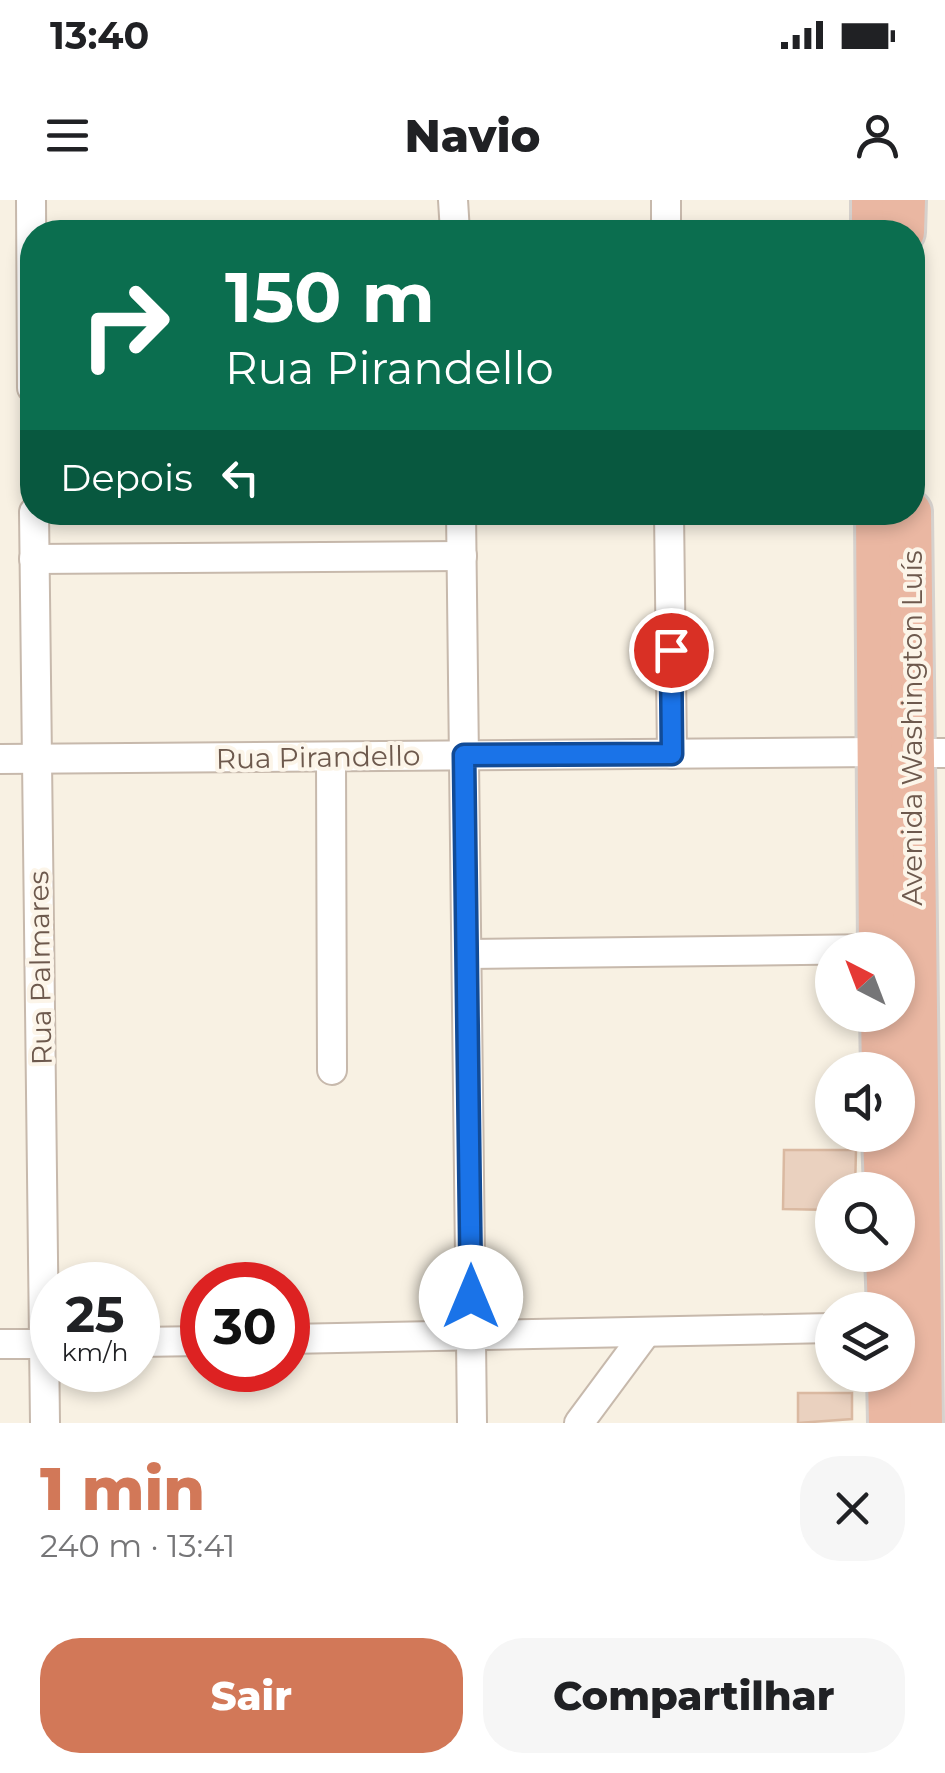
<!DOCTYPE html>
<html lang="pt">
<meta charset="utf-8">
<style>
:root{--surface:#fff;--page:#f6f6f6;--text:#202124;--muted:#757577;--accent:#d27858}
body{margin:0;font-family:Montserrat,sans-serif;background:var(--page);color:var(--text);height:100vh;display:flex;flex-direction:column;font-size:38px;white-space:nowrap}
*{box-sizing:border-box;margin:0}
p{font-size:32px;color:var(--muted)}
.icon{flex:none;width:55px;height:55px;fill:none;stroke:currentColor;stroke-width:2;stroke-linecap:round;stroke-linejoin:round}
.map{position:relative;height:1223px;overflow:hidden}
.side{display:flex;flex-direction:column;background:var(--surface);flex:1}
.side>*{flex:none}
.hud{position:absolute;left:20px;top:20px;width:905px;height:305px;border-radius:40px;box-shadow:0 5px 15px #0003;background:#0b6e4f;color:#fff;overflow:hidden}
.needle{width:65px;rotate:318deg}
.fabs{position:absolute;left:815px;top:732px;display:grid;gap:20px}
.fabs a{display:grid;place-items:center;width:100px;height:100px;border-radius:50%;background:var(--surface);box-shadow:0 5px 15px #0003;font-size:50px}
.speed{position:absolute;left:30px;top:1062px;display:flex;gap:20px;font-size:50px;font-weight:700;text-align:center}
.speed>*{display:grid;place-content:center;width:130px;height:130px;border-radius:50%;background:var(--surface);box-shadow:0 5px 15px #0003;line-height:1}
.speed small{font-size:25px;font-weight:400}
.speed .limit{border:15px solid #d22;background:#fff;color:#111}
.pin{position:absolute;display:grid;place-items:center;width:85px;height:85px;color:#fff;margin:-42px;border:5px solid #fff;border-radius:50%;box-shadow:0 2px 10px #0007}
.me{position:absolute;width:110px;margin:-55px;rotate:0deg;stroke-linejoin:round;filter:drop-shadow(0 0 8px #0008)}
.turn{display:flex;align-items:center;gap:35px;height:210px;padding:0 40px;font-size:45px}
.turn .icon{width:130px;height:130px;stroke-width:2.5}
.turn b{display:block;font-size:70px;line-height:85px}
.then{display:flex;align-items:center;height:95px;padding:0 40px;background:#0003;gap:20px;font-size:38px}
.round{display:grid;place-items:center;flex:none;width:105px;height:105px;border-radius:40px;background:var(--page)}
.summary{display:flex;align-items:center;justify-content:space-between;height:170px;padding:0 40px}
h1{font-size:60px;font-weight:800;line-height:75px;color:var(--accent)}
.primary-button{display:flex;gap:20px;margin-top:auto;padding:20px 40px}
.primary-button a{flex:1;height:115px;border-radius:40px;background:var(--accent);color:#fff;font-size:40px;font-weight:800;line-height:115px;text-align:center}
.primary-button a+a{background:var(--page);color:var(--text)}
.status{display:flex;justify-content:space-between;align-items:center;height:70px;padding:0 50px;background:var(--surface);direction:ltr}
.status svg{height:28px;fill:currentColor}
header{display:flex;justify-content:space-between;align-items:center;height:130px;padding:0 40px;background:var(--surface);font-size:45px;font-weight:800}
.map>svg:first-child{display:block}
</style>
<div class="status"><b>13:40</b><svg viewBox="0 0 49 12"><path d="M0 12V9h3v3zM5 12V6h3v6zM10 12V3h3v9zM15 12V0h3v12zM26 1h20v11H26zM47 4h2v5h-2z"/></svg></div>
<header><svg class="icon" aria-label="menu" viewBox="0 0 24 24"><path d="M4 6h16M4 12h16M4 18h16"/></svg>Navio<svg class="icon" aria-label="person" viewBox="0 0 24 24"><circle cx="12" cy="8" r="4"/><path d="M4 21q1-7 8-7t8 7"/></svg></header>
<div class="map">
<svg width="945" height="1223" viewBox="0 0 945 1223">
<rect width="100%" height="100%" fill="#f8f1e3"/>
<g fill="#ead1bf" stroke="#dab9a1" stroke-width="2.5">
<path d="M784 950H856L855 990H832V1010L783 1009Z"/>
<path d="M798 1193H852V1219L798 1223Z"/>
</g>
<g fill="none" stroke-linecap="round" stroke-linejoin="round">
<g stroke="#c7b9ac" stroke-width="32">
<g id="minor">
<path d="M31 0 32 188"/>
<path d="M453 0 455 32"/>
<path d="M666 0V32"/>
<path d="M34 312 45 1223"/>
<path d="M461 312 472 1223"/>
<path d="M669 312 672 554"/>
<path d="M34 359 462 356"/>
<path d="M912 553H945"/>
<path d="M0 559 876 552"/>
<path d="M331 559 332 870"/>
<path d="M469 754 880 749"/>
<path d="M288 1139 832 1128"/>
<path d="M138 1142 202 1141"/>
<path d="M0 1144H52"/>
<path d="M579 1223 645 1134"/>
</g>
</g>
<g stroke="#d6d1cd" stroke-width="48">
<g id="highway">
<path d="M873 0V32"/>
<path d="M903 32 904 0"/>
<path d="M877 312 880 750"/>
<path d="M910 312 921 1223"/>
<path d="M882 815 883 870"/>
<path d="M884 935 886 990"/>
<path d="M887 1055 889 1110"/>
<path d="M889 1175 890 1223"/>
</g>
</g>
<use href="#minor" stroke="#fff" stroke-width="28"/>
<use href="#highway" stroke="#eab7a2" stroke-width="42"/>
</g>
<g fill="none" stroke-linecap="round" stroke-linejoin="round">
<g stroke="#114b97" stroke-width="25">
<path id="route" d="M471 1097 464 555 672 554 671 450"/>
</g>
<use href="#route" stroke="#1a73e8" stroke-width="18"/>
</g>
<g text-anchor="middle" stroke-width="8" stroke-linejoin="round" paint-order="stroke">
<g font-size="28" fill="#6d594d" stroke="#fcf5e9">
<text transform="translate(912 528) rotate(-90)" y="10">Avenida Washington Luís</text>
<text transform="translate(318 557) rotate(-1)" y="10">Rua Pirandello</text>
<text transform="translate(40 768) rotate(-91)" y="10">Rua Palmares</text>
</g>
</g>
</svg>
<div class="fabs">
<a><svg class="needle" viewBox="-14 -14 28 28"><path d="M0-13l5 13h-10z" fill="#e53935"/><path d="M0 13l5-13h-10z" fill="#757577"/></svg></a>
<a><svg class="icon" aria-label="sound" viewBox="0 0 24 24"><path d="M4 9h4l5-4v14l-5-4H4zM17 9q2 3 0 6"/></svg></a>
<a><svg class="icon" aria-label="search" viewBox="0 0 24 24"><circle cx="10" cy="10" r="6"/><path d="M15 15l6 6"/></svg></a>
<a><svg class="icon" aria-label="layers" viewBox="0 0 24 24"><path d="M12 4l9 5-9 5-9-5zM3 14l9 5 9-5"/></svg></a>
</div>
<div class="speed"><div>25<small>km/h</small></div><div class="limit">30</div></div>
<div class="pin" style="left:671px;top:450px;background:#d93025"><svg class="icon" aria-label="arrive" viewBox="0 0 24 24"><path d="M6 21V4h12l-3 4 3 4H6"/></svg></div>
<svg class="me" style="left:471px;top:1097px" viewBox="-20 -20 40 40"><circle r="19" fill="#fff"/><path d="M0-13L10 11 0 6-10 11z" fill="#1a73e8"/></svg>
<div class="hud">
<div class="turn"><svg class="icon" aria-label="right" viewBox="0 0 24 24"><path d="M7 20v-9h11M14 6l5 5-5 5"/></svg><div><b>150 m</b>Rua Pirandello</div></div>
<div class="then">Depois<svg class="icon" aria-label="left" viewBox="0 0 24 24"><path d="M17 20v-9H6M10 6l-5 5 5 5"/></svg></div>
</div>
</div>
<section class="side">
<div class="summary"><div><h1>1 min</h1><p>240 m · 13:41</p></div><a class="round"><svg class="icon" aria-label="close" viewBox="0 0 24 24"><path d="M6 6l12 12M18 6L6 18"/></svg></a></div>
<div class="primary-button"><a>Sair</a><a>Compartilhar</a></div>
</section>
